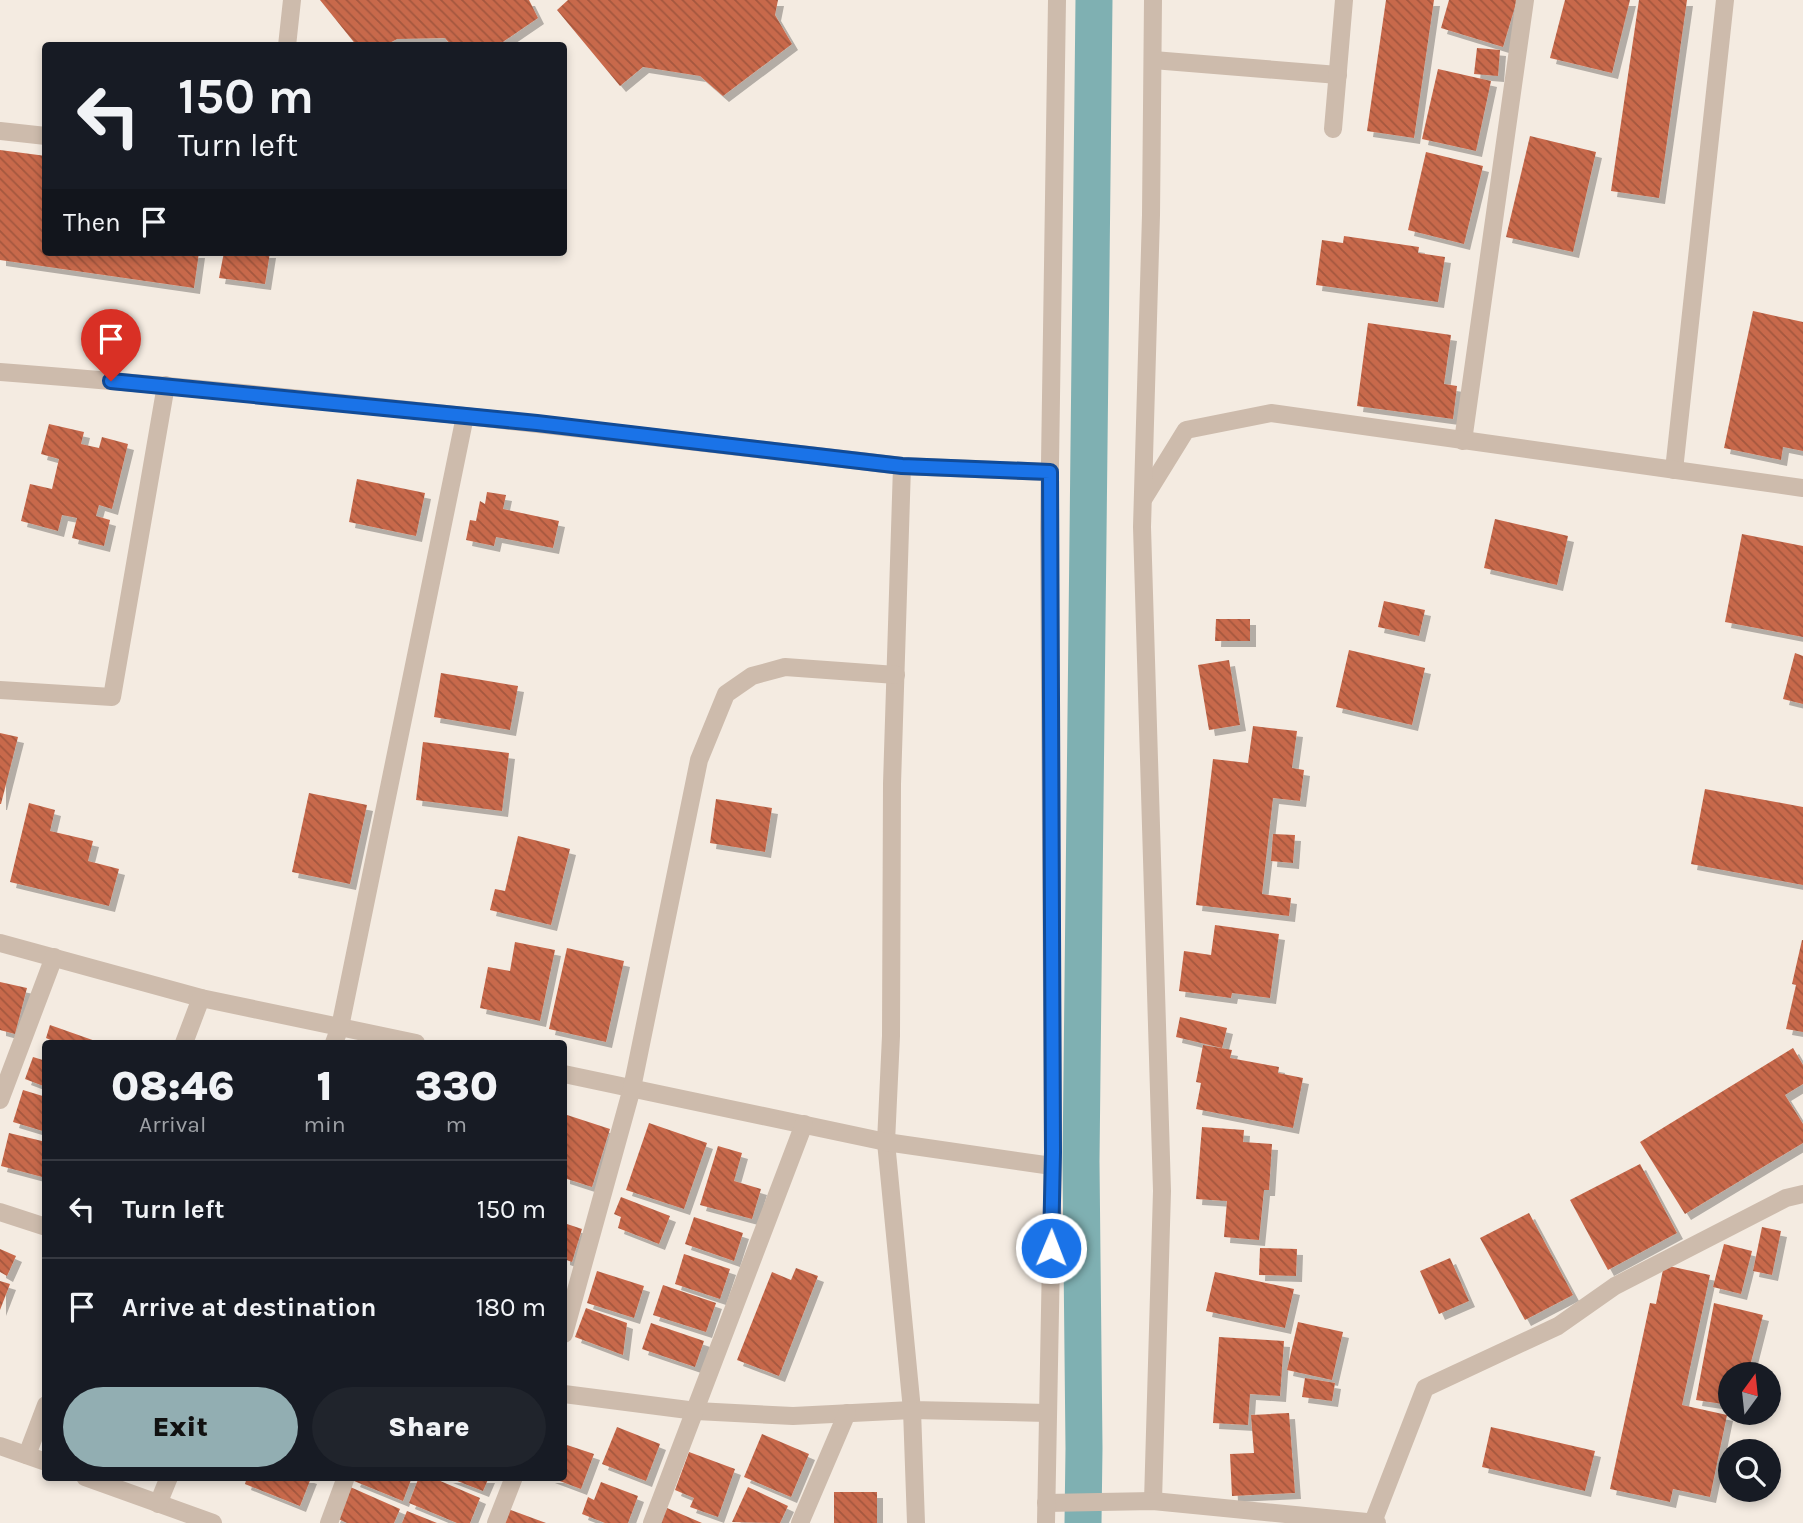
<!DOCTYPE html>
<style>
:root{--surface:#171b24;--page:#20242c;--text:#f1f3f6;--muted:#9ea1a6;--line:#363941;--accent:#92aeb2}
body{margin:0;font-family:Karla,sans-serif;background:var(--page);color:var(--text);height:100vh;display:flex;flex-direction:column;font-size:26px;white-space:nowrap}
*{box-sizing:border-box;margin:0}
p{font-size:23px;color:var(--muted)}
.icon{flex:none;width:38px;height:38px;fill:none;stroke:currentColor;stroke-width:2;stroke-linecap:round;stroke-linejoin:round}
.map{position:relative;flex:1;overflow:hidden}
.sheet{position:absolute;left:42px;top:1040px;width:525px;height:441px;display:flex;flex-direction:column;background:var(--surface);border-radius:7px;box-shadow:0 4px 10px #0003}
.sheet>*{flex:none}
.guide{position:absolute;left:42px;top:42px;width:525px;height:214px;border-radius:7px;box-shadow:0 4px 10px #0003;background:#171b24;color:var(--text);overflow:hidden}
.needle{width:46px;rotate:15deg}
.controls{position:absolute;left:1718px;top:1362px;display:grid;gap:14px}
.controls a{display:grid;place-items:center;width:63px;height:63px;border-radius:50%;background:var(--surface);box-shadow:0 4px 10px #0003;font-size:35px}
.pin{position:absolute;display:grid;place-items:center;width:60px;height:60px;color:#fff;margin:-72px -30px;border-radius:50% 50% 50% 0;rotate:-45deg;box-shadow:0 0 7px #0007}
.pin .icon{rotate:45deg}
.me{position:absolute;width:77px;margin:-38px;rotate:1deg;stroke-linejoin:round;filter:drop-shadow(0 0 5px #0008)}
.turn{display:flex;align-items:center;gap:24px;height:147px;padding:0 21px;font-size:32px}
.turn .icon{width:91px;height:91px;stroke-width:2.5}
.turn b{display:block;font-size:49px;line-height:60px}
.then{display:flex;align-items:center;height:66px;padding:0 21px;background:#0003;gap:14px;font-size:26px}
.eta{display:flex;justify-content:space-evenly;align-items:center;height:119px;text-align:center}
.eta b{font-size:42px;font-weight:800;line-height:49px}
.action{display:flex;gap:14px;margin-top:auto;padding:14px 21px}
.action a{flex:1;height:80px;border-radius:42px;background:var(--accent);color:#111;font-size:28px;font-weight:800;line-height:80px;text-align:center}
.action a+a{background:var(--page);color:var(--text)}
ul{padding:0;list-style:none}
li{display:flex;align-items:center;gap:21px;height:98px;padding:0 21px;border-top:2px solid var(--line)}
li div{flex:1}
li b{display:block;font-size:26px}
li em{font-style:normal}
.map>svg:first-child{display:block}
</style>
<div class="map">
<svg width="1803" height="1523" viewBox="0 0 1803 1523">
<defs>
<pattern id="building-back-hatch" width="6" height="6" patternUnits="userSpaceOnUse" patternTransform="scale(1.75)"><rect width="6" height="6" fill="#c8694b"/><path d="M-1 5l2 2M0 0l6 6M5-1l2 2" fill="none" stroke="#a4573f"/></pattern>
<filter id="shadow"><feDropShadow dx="6" dy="6" stdDeviation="0" flood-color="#0004"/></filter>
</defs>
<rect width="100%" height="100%" fill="#f4ebe1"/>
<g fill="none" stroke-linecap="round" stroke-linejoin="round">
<path stroke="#7fb0b2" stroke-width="37" d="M1083 1523 1084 1448 1081 1162 1094 0"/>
</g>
<g fill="url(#building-back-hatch)" filter="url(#shadow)">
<path d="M320 0H529L538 18 497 46H452L445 38 397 39 384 46H357Z"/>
<path d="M568 0H778L775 15 792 44 723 96 700 76 643 67 620 86 557 10Z"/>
<path d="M1386 0H1434L1414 138 1367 131Z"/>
<path d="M1449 0H1517L1503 47 1441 28Z"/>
<path d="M1565 0H1630L1612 73 1550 58Z"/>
<path d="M1639 0H1687L1659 198 1611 191Z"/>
<path d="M1477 48 1500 50 1498 76 1474 74Z"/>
<path d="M1438 69 1491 81 1476 151 1422 139Z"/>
<path d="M1530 136 1596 152 1573 252 1506 237Z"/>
<path d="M0 150 46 156V252H199L194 288 0 260Z"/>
<path d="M1426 152 1483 166 1464 244 1408 230Z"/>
<path d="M1344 236 1419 247 1418 253 1445 257 1438 302 1316 285 1322 240 1343 243Z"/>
<path d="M224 252H270L265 284 219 278Z"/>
<path d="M1753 311 1803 322V451L1783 447 1781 460 1724 448Z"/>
<path d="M1368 323 1451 335 1444 384 1457 386 1453 419 1357 406Z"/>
<path d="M49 424 84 432 81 444 99 448 102 437 128 444 112 509 99 505 96 516 110 520 104 546 72 538 77 518 62 515 58 531 21 521 30 484 52 489 59 459 41 454Z"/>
<path d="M357 479 425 493 416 536 349 522Z"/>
<path d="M487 492 506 495 503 509 559 521 553 548 496 537 494 546 466 540 470 520 476 521 480 501 485 504Z"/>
<path d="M1495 519 1568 536 1557 585 1484 568Z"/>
<path d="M1742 534 1803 546V637L1725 622Z"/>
<path d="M1384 601 1425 610 1419 636 1378 627Z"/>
<path d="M1216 619H1250V641H1215Z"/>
<path d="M1349 650 1425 668 1412 725 1336 707Z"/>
<path d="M1795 653 1803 656V704L1783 699Z"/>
<path d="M1229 660 1240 725 1209 730 1198 665Z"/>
<path d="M441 673 518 686 510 730 434 717Z"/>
<path d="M1253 726 1297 731 1292 768 1304 770 1300 801 1273 798 1262 894 1291 898 1289 916 1196 905 1213 759 1248 763Z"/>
<path d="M0 733 18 737 1 804H0Z"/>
<path d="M423 742 509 753 502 811 416 800Z"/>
<path d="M1705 789 1803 807V885L1691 864Z"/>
<path d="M309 793 367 805 350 884 292 872Z"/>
<path d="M716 799 772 808 765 852 710 843Z"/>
<path d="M29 803 55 810 50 831 93 841 88 861 119 869 109 906 10 882Z"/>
<path d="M1273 834 1295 835 1293 863 1271 861Z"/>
<path d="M518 836 570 849 551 925 490 910 495 889 505 891Z"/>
<path d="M1215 925 1279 934 1270 998 1232 993 1231 998 1179 991 1184 951 1211 955Z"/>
<path d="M1802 940H1803V1032L1786 1029 1796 985 1792 984Z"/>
<path d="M515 942 555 950 540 1021 480 1008 488 967 510 971Z"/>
<path d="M567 948 624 961 606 1042 549 1029Z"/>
<path d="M0 982 27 988 15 1034 0 1030Z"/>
<path d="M1180 1017 1227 1028 1222 1048 1176 1037Z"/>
<path d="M50 1025 101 1043H57L46 1038Z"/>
<path d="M1203 1045 1232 1050 1230 1058 1279 1067 1278 1073 1303 1078 1293 1128 1196 1109 1201 1083 1196 1082Z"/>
<path d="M1793 1048 1803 1065V1084L1785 1095 1803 1124V1143L1685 1214 1640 1142Z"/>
<path d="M33 1057 46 1061V1087L25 1079Z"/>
<path d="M23 1090 46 1097V1132L13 1122Z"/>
<path d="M564 1114 610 1129 592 1187 564 1178Z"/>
<path d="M649 1123 707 1143 684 1209 626 1190Z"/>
<path d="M1202 1127 1244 1130 1243 1142 1272 1144 1269 1190H1264L1259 1240 1224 1237 1227 1201 1196 1199Z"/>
<path d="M9 1133 46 1142V1178L1 1166Z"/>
<path d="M718 1146 742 1153 734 1181 761 1189 752 1219 700 1205Z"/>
<path d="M1640 1164 1677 1233 1608 1270 1570 1200Z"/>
<path d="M621 1197 670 1216 659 1244 618 1228 621 1217 614 1214Z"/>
<path d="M1529 1213 1573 1295 1525 1320 1480 1238Z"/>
<path d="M694 1217 743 1233 734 1261 685 1244Z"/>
<path d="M564 1223 582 1229 572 1262 564 1259Z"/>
<path d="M1762 1227 1781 1231 1772 1275 1753 1271Z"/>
<path d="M1724 1244 1752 1251 1741 1294 1713 1287Z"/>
<path d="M1260 1248 1297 1249 1296 1276 1259 1275Z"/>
<path d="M0 1249 16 1256 7 1276 0 1272Z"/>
<path d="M684 1254 730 1269 720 1299 675 1284Z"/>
<path d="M1450 1258 1469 1301 1439 1314 1420 1271Z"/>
<path d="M1664 1265 1710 1275 1682 1405 1727 1415 1710 1497 1673 1489 1670 1502 1610 1489 1650 1303 1656 1304Z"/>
<path d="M796 1268 818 1276 779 1376 737 1360 772 1272 791 1280Z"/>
<path d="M597 1271 644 1286 634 1318 587 1303Z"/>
<path d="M1215 1272 1294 1289 1285 1328 1206 1311Z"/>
<path d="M0 1281 10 1284 0 1310Z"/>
<path d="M663 1285 716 1303 706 1332 653 1315Z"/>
<path d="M1714 1303 1763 1315 1748 1374H1731L1729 1405 1696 1400Z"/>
<path d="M586 1308 627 1323 623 1355 575 1337Z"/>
<path d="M1298 1322 1343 1332 1332 1380 1287 1370Z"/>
<path d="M651 1323 704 1341 695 1367 642 1349Z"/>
<path d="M1219 1337 1284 1341 1280 1396 1250 1394 1248 1425 1213 1423Z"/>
<path d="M1305 1378 1335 1383 1332 1401 1302 1397Z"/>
<path d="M1289 1413 1295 1493 1232 1496 1230 1454 1254 1453 1251 1415Z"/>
<path d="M617 1427 660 1444 646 1481 602 1464Z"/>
<path d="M1491 1427 1595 1451 1585 1491 1482 1467Z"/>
<path d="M762 1434 809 1454 791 1497 744 1477Z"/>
<path d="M564 1444 594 1454 581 1489 549 1477H564Z"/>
<path d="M689 1452 735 1469 718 1517 690 1507 694 1498 675 1490Z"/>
<path d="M247 1477H308L311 1478 300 1506 245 1484Z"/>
<path d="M356 1477H412L403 1501 354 1481Z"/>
<path d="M419 1477H431L480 1498 470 1523H457L409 1503Z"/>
<path d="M447 1477H489L483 1491Z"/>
<path d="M601 1482 638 1496 628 1523H605L582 1514 588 1497 594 1500Z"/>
<path d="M348 1486 400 1509 394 1523H347L334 1517Z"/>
<path d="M748 1487 788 1506 780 1523 732 1522Z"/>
<rect x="834" y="1492" width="43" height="31"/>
<path d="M667 1508 702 1523H660Z"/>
<path d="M508 1509 546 1523H502Z"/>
<path d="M407 1511 437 1523H402Z"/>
</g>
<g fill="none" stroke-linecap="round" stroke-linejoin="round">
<g stroke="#cdbbac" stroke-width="18">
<path d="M287 46 292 0"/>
<path d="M0 131 46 136"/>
</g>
<g stroke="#cdbbac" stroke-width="18">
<path d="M1153 60 1338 75"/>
<path d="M1333 129 1344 0"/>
<path d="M0 372C301 395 602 431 902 466L892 784 891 1036 886 1142 912 1410 1048 1413"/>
<path d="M1463 441 1525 0"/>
<path d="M902 466 1050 472"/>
<path d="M1674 470 1725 0"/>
<path d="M1144 498 1186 430 1271 413 1803 488"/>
<path d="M0 690 112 697 166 385"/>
<path d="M0 943 201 998 416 1043"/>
<path d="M184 1043 201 998"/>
<path d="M334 1043 340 1027 465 416"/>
<path d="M564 1074 886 1142 1052 1166"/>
<path d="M0 1100 54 957"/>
<path d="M0 1212 46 1227"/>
<path d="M564 1334 632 1088 699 760 726 694 752 676 785 667 896 675"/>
<path d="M564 1394 696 1411 793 1416 912 1410 916 1523"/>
<path d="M0 1446 46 1462"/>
<path d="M27 1455 46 1405"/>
<path d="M85 1477 213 1523"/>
<path d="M1153 1501 1162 1191 1142 527 1151 215 1153 0"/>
<path d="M1046 1503 1153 1501 1377 1523"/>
<path d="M158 1504 169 1477"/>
<path d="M1373 1522 1425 1388 1558 1326 1615 1286 1786 1198 1803 1194"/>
<path d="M329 1523 346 1477"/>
<path d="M496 1523 514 1477"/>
<path d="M652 1523 804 1124"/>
<path d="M800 1523 847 1413"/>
<path d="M1046 1523 1053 1152 1049 530 1057 0"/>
</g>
</g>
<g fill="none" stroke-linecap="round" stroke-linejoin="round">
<g stroke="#114b97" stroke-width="18">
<path id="route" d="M111 381 537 423 902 466 1050 472 1053 1152 1051 1248"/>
</g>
<use href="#route" stroke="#1a73e8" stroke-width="12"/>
</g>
</svg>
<div class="controls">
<a><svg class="needle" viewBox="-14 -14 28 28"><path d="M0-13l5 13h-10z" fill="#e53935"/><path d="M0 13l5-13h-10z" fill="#9ea1a6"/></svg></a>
<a><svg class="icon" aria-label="search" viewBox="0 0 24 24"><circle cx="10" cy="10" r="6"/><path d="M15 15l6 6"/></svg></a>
</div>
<div class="pin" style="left:111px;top:381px;background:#d93025"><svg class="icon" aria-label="arrive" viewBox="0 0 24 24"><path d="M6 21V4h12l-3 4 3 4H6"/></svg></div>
<svg class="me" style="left:1051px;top:1248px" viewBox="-20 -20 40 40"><circle r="17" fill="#1a73e8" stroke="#fff" stroke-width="3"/><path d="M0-11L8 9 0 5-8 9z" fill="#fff"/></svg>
<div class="guide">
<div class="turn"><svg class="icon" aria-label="left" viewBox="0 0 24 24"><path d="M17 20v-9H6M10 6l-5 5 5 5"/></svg><div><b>150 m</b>Turn left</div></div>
<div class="then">Then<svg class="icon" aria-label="arrive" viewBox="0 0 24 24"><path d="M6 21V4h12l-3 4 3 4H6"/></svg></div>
</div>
<section class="sheet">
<div class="eta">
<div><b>08:46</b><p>Arrival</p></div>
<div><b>1</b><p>min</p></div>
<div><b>330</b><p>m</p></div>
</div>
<ul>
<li><svg class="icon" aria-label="left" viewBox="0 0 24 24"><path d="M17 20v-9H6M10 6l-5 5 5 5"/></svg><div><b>Turn left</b></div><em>150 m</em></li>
<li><svg class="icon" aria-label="arrive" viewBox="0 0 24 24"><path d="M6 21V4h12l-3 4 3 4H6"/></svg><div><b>Arrive at destination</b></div><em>180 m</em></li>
</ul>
<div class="action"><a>Exit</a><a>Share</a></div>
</section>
</div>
